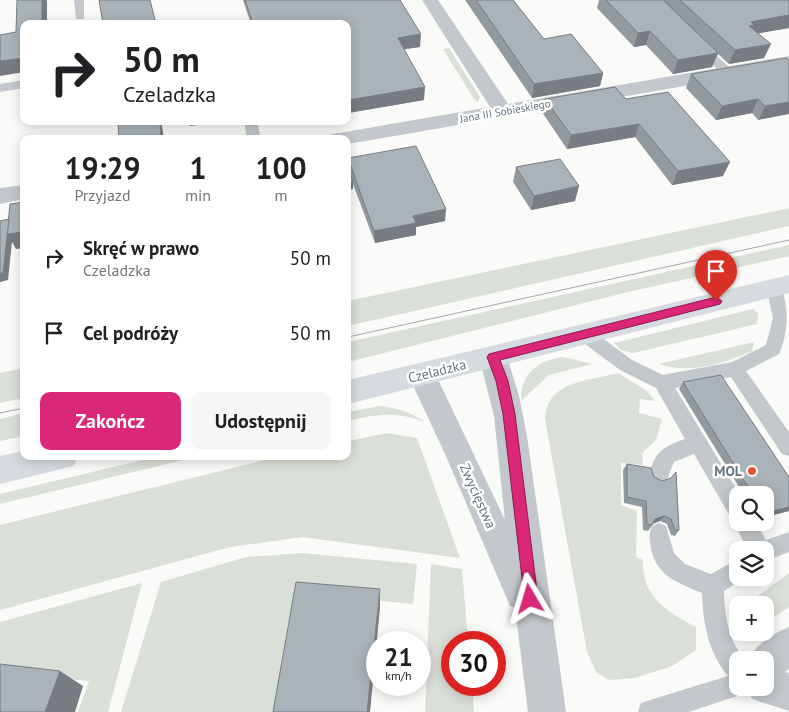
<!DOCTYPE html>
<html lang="pl">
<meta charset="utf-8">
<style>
:root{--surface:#fff;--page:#f6f6f6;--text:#202124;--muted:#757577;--accent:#db2777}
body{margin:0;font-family:"PT Sans",sans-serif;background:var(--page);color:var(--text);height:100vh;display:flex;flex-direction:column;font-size:19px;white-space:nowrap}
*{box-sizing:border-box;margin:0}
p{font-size:16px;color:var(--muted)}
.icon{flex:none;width:28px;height:28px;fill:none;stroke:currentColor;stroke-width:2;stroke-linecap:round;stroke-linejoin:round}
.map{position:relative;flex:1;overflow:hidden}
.details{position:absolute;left:20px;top:135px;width:331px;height:325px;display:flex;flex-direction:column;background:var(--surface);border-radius:10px;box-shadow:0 2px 12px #0003}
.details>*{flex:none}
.guide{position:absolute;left:20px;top:20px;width:331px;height:105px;border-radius:10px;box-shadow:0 2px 12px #0003;background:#fff;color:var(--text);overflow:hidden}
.fabs{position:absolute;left:729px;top:486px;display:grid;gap:10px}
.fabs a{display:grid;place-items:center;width:45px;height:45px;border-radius:10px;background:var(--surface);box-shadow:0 2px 12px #0003;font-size:25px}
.speed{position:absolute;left:366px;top:631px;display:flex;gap:10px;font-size:25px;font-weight:700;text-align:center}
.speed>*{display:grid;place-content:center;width:65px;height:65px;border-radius:50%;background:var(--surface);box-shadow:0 2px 12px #0003;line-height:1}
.speed small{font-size:12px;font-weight:400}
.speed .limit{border:8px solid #d22;background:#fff;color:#111}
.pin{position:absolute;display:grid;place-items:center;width:42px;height:42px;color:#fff;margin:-51px -21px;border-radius:50% 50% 50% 0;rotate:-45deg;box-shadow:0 0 5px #0007}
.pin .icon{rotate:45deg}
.me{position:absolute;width:55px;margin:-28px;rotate:353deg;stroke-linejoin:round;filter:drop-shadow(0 0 4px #0008)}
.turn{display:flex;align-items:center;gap:18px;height:105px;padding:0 20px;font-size:22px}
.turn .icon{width:65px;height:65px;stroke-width:2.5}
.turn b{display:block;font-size:35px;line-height:42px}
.eta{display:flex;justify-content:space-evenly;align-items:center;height:85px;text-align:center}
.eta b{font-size:30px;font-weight:700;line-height:35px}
.action{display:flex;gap:10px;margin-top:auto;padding:10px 20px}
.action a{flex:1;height:58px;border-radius:10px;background:var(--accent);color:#fff;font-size:20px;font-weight:700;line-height:58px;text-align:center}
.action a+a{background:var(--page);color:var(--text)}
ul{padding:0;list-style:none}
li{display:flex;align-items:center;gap:15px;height:75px;padding:0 20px}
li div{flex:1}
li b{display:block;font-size:19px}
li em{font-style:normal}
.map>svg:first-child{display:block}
</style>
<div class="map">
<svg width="789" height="712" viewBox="0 0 789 712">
<rect width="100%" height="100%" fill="#fafaf8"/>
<g fill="#dadfd7">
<path d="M449 48 480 97 478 102 474 99 443 49Z"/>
<path d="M789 208V226L348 326V301Z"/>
<path d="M789 245V256L624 293 348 362V342Z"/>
<path d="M753 309 758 313 757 324 633 353 621 350 614 343Z"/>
<path d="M754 342 752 351C726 363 687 375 659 364Z"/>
<path d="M563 357 593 364 549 375 521 401C521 373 537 361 563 357Z"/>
<path d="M24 368V398L0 403V373Z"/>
<path d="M618 373 647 391 655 401 640 399 639 413 662 419 656 440 642 453 643 465 621 463V505L637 511 636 557 643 560C641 596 667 612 696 627V650L672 666 635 678 609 680 597 673 587 652 545 419C547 381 588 381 618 373Z"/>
<path d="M380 406C397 408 410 412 425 422 398 411 375 414 348 421V412Z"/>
<path d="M24 413V436L0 441V419Z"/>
<path d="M387 433 417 438 460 558 302 537 230 547 0 610V525L281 456H348V441Z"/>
<path d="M159 456H200L0 504V494Z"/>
<path d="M302 553 417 564 413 604 298 593 279 712H121L161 582 246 557Z"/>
<path d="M431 564 462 569 468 642H452V685H472L474 712H425Z"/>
<path d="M789 573V607L765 623V605H746Z"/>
<path d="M142 583 108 712H78L89 681 0 673V622Z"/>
</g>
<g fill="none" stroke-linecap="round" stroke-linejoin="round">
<g fill="#c3c8cc" fill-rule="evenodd">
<path d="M74 0H84V19H76Z"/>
<path d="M699 42 703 43 731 69 733 72 731 75H723L693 45Z"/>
<path d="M24 80V88L0 92V84Z"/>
<path d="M244 121H257L261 139H247Z"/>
<path d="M774 281 780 283C789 306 789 331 779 354L746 371 789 432V456L782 454 731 377 675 388 740 495H738V522H756L766 540 789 532V552L765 561V550H748L737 529 735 519 731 518 694 454 674 462 666 482 659 485 652 482 649 476C653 453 664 446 685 439L656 388 620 370 577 338 574 333 577 328 583 326 589 328 632 360 663 375 732 362 766 345 773 318 766 287 768 283Z"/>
<path d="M659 523 666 526 674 553 685 564 711 574 738 559V578H744L724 591C725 618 728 639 745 660H738V688H749L746 693 689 712H638L641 703 650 700 728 676C708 652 703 623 702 593 679 583 657 577 651 549 650 540 648 534 652 526Z"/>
</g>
<g fill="#c3c8cc" fill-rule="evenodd">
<path d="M422 0H438L508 104 789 56V68L348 144V139H329L332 134 339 133 490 107Z"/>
<path d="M24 185V199L0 204V188Z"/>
<path d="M493 346 503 349 507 357 519 396 527 436 566 712H528L515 608 510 606 446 456 408 375 412 367 422 364 432 367 505 520 494 416 479 357 483 349Z"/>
<path d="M789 627V669L785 672 789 673V711L752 699 747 688H765V660H749C755 644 774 633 789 627Z"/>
</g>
<g fill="#d6dbdf" fill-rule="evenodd">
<path d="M789 275V293L348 404V380Z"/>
<path d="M24 451V456H78L74 466 0 484V456Z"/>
</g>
<g stroke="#a2aab0" stroke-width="1">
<path d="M348 337 789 240"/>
<path d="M0 413 24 408"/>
</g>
</g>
<g fill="#929a9f">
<path d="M243 0H400L420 47 404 49 424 100 348 113V24H251Z"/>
<path d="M465 0H513L544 39 603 73 600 86 532 98Z"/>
<path d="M599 0H789V28L758 33 764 58 729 64 718 54 712 67 673 74 646 45 634 47 597 8Z"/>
<path d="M789 61 758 120 752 113 716 120 686 88 691 74Z"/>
<path d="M545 99H626L723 176 672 185 635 137 567 149 542 112Z"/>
<path d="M348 158 445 221 416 227V235L375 243 353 184V189L348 190V170L350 175 348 170Z"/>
<path d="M516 167 575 201 531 210 513 182Z"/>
<path d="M683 382 789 477V511L765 517V495H744L679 389Z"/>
<path d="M627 464 654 477 679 530 675 536 671 535 667 524 660 521 653 524 648 531 643 530 642 507 624 503 623 470Z"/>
</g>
<g fill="#777d82">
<rect x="42" y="0" width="5" height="24"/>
<path d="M789 15V28L750 35 743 40 751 22Z"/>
<path d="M650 31 646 45 634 47 638 33Z"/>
<path d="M421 34 420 47 398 50V38Z"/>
<path d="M771 44 764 58 729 64 735 50Z"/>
<path d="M718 53 712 67 673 74 678 60Z"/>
<path d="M24 58V72L0 76V61Z"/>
<path d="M603 73 600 86 532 98 534 84Z"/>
<path d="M425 87 424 100 348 113V100Z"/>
<path d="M758 99 752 113 716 120 722 106Z"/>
<path d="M789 102V114L758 120 765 106Z"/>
<path d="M160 121H161L162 126 164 139H161Z"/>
<path d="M189 121H226L190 126Z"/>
<path d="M271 121H296L272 125Z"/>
<path d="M639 124 635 137 567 149 571 135Z"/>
<path d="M730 162 723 176 672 185 678 171Z"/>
<path d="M353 181V189L348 190V182Z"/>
<path d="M579 186 575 201 531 210 534 196Z"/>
<path d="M446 209 445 221 416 227V235L375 243 374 231 413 216Z"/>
<path d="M9 219 24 232V248L16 249 12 242 8 280 0 282V273Z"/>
<path d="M789 507V511L765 517V513Z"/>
<path d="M664 516 660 521 651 524 655 519Z"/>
<path d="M380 589V608L370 712H367Z"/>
<path d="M60 671 83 686 75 712H45Z"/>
</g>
<g fill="#aab3b9" stroke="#777d82">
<path d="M17 0H42V24H24V58L0 61V35L16 32Z"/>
<path d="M99 0H150L156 24H103Z"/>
<path d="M245 0H400L421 34 398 38 425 87 348 100V24H253Z"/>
<path d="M476 0H513L544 39 571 34 603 73 534 84Z"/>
<path d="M606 0H663L718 53 678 60 650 31 638 33Z"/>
<path d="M680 0H789V15L751 22 754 25 749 26 771 44 735 50Z"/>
<path d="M786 58 789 61V102L765 106 758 99 722 106 691 74Z"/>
<path d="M615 87 626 99 668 92 730 162 678 171 639 124 571 135 545 99Z"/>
<path d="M118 121H160L161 139H119Z"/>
<path d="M416 146 446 209 413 216 416 223 374 231 348 158Z"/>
<path d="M560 159 579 186 534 196 516 167Z"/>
<path d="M348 170 353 181 348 182Z"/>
<path d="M24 202V232L7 234 10 204Z"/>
<path d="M9 219 3 273H0V221Z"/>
<path d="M721 375 789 477V507L765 513V495H753L683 382Z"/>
<path d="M627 464 651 468 654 477 662 481 671 478 676 472 679 530H675L671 519 664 516 655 519 652 525 647 524 646 501 627 497Z"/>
<path d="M296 582 380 589 367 712H273Z"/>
<path d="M0 664 60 671 45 712H0Z"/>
</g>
<path fill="#db2777" stroke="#8e194d" d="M716 297 722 301 720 304 500 360 508 381 515 414 538 599 536 604 530 606 525 604 503 414 496 381 487 357 489 354Z"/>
<circle fill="#e4572e" stroke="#fff" stroke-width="2" cx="752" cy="471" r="5"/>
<g text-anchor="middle" stroke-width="5" stroke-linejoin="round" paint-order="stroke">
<g font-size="11" fill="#657683" stroke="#fff">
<text transform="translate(505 111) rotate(-10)" y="4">Jana III Sobieskiego</text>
</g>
<g font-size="14" fill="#657683" stroke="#fff">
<text transform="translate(437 371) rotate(-14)" y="5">Czeladzka</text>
<text transform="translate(478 496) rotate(66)" y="5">Zwycięstwa</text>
</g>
<g font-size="14" font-weight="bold" fill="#657683" stroke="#fff" text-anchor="end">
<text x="742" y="476">MOL</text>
</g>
</g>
</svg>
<div class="fabs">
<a><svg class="icon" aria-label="search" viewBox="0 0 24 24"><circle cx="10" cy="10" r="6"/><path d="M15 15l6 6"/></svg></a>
<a><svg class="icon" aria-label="layers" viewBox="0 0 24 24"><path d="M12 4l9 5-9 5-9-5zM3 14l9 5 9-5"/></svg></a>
<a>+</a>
<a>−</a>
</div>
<div class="speed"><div>21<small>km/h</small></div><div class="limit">30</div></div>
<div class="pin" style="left:716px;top:301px;background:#d93025"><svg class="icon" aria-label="arrive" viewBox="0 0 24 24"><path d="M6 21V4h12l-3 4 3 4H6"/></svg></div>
<svg class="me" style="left:530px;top:599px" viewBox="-20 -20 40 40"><path d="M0-17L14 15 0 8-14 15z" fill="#db2777" stroke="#fff" stroke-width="4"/></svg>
<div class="guide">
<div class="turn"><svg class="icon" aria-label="right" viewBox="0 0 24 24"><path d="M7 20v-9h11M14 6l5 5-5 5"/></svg><div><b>50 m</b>Czeladzka</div></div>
</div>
<section class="details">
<div class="eta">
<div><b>19:29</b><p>Przyjazd</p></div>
<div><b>1</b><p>min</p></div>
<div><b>100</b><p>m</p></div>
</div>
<ul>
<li><svg class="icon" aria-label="right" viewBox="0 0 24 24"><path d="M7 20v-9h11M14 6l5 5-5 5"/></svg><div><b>Skręć w prawo</b><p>Czeladzka</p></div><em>50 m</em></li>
<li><svg class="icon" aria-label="arrive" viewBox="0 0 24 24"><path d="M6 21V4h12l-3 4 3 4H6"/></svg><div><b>Cel podróży</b></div><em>50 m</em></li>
</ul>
<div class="action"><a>Zakończ</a><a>Udostępnij</a></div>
</section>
</div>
